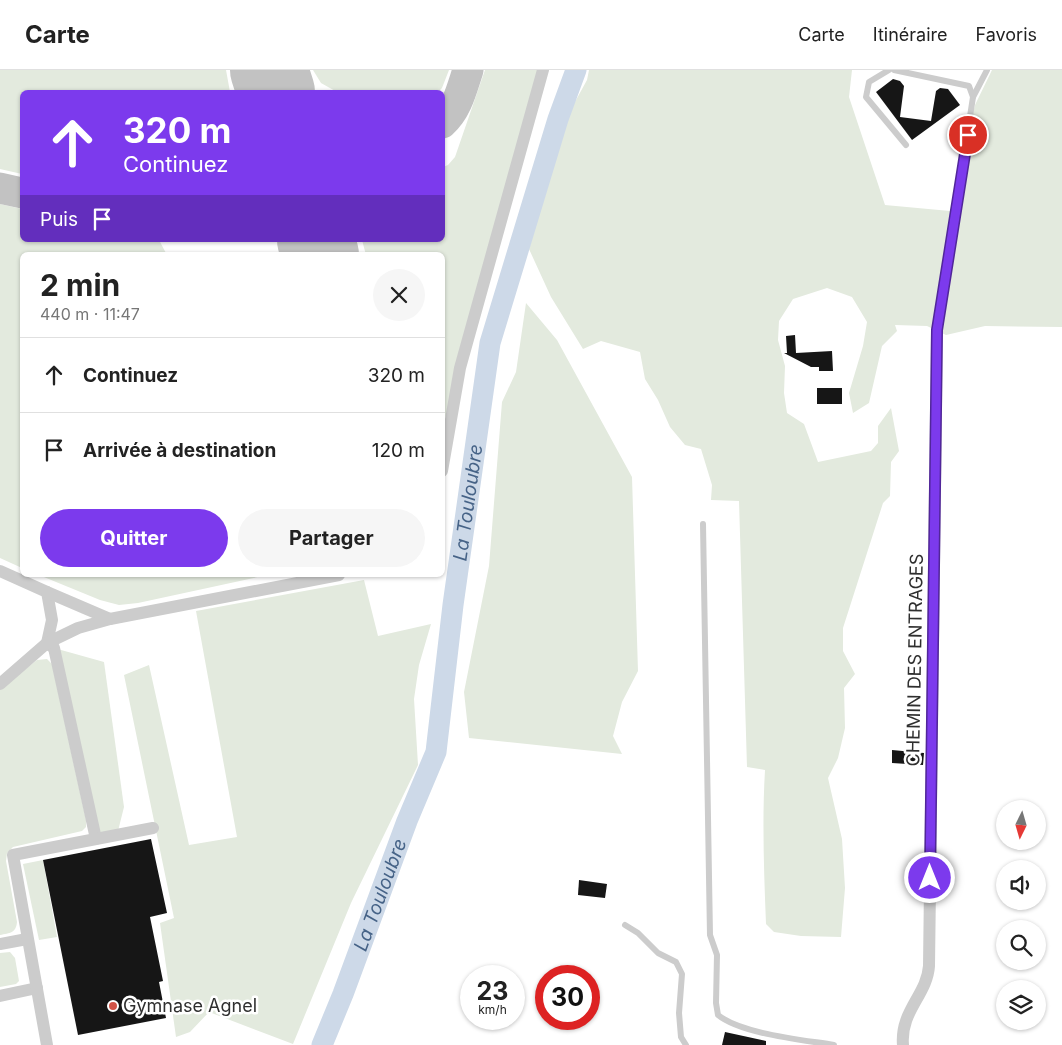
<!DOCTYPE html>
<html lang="fr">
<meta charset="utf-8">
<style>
:root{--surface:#fff;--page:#f6f6f6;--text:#222;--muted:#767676;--line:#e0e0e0;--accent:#7c3aed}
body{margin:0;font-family:Inter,sans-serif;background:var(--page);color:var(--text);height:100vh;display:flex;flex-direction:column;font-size:19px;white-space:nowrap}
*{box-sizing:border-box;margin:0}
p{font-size:16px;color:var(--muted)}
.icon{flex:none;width:28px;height:28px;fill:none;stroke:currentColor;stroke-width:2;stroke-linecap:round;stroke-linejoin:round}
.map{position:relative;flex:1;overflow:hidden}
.drawer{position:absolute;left:20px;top:182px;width:425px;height:325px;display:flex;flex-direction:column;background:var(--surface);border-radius:8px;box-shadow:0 1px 4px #0004}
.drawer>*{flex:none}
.banner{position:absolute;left:20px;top:20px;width:425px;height:152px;border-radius:8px;box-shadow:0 1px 4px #0004;background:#7c3aed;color:#fff;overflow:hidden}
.needle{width:32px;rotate:185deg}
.controls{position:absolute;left:996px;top:730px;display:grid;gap:10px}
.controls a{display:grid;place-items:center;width:50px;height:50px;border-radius:50%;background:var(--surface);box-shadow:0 1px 4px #0004;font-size:25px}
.speed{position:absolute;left:460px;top:895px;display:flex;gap:10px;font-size:25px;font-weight:700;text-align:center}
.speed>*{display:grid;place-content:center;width:65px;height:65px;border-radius:50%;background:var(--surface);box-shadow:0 1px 4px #0004;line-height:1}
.speed small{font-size:12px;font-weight:400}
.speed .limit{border:8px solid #d22;background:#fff;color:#111}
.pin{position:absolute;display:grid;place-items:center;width:42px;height:42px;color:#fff;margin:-21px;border:2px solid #fff;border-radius:50%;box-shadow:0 1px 5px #0007}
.me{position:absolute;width:55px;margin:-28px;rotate:0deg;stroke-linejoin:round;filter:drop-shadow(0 0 4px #0008)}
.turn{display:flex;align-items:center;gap:18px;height:105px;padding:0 20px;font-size:22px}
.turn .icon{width:65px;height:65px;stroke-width:2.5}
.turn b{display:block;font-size:35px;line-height:42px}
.then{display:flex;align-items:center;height:48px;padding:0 20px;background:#0003;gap:10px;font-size:19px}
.round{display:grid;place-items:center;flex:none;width:52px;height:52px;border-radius:26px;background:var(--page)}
.head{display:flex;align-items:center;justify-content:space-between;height:85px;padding:0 20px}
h1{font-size:30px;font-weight:700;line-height:38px}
.button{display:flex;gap:10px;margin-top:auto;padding:10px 20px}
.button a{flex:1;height:58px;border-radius:30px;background:var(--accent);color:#fff;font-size:20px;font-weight:700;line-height:58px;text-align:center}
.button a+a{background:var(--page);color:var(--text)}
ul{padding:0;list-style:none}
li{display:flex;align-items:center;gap:15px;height:75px;padding:0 20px;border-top:1px solid var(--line)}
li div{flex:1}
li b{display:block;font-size:19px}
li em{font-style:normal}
header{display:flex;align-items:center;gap:30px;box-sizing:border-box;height:70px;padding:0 25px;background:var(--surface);border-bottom:1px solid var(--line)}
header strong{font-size:24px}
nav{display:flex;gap:28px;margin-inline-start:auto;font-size:18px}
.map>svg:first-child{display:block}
</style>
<header>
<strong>Carte</strong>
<nav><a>Carte</a><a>Itinéraire</a><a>Favoris</a></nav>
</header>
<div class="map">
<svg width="1062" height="975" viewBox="0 0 1062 975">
<rect width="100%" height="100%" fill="#fff"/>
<g fill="#e3eade">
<path d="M0 0H226L230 22H22V104L0 99Z"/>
<path d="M313 0H449L442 18 438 22 376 21 337 22 321 13Z"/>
<path d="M485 0H540L443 356 442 185H366L362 170H442L443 97 448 95 455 87Z"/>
<path d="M589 0H852L849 27 885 135 950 141 975 35 992 0H1062V257L985 256 946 265 927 256 895 255 897 261 882 276 869 333 853 343 849 323 863 276 867 252 852 227 827 218 793 229 779 251 778 270 785 296 784 323 787 343 804 354 818 392 871 381 878 373V356L891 338 899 381 891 392 890 426 883 433 843 558V581L855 604 844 618 845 658 838 688 828 708 842 769 845 818 841 867 801 866 774 862 766 854C764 802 762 751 765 700L747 697 739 431 711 430 712 415 701 379 685 375 670 357 658 330 645 309 640 282 601 271 583 279 551 227 529 179 565 50 587 10Z"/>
<path d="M0 134 22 139V170H159L167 185H22V498L0 488Z"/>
<path d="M526 233 557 270 632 407 638 601 622 632 613 666 622 684 469 668 464 622 489 496 502 332 516 302Z"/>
<path d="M39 505H267L138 533 119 535 100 530Z"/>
<path d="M364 510 378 566 431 554 419 595 414 629 418 695 351 833 293 974 209 942 190 962 176 967 160 853 174 848 124 605 149 595 189 775 237 767 196 541Z"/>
<path d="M54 578 104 592 124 737 117 765 96 769Z"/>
<path d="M47 589 52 594 86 750V757L82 761 13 777 7 783 6 791 17 852C16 863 10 863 0 865V619L37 590Z"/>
<path d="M43 790 57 867 39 870 23 794Z"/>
<path d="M10 882 15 888 19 911 16 914 0 917V883Z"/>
</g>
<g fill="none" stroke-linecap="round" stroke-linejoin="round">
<path stroke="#cdd9e8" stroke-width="21" id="s1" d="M322 975 343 924 407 751 436 682 453 535 490 273 558 49 576 0"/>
<g stroke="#c2c2c2" stroke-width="31">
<path d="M272 9 281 22"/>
<path d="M442 53C457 40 462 18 468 0"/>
<path d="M0 118 22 123"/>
</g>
<g stroke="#c2c2c2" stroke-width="78">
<path d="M269 0 276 22"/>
<path d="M316 170 320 185"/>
</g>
</g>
<g fill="#161616">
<path d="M893 9 900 11 904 16 900 47 931 51 936 21 940 18 948 19 960 35 912 70 876 22Z"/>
<path d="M795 265 796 283 832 281 833 301H819V297H811L784 283H787L786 266Z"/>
<rect x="817" y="318" width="25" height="16"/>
<path d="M892 680 924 683 923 695 892 693Z"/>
<path d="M151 769 167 843 150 847 163 911 159 912 166 948 78 965 43 790Z"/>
<path d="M579 810 607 814 605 828 578 825Z"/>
<path d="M725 962 766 971V975H722Z"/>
</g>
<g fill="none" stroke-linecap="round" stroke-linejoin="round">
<g stroke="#ccc" stroke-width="6">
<path d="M889 0 869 12 866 27 906 75"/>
<path d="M894 0 969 16 973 27"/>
<path d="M937 260 973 27 987 0"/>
<path d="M703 454 710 865 717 885 716 933 718 945C741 964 804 970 834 975"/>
<path d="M625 855 638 863 658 883 676 892 682 904 679 943 681 967 686 975"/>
</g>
<g stroke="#ccc" stroke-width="12">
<path d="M442 401 460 298 543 0"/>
<path d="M0 501 47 522 52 550 47 573 54 578 96 769"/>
<path d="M47 522 110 549"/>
<path d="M0 614 47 573 78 558 110 549 339 505"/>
<path d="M0 874 27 869"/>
<path d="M0 926 37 918"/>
<path d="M47 975 13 785 153 758"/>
<path d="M903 975C900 941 927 925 929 896L937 260"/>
</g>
</g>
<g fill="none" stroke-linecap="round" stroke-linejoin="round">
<g stroke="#51269a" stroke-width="12">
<path id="route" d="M930 808 937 260 968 65"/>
</g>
<use href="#route" stroke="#7c3aed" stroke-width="9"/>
</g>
<circle fill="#d15246" stroke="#fff" stroke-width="2" cx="113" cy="936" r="5"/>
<g text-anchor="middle" stroke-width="5" stroke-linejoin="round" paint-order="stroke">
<g font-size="18" fill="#2f2f2f" stroke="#fff">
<text transform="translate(915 590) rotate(-89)" y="6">CHEMIN DES ENTRAGES</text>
</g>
<g font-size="18" fill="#2f2f2f" stroke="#fff" text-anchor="start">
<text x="123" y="942">Gymnase Agnel</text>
</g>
<g font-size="19" font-style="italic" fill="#466387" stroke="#fff">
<text dy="7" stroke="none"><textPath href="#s1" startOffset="566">La Touloubre</textPath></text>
<text dy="7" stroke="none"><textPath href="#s1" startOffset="161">La Touloubre</textPath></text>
</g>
</g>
</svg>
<div class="controls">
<a><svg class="needle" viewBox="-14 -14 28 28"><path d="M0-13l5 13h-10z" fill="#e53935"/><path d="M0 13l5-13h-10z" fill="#767676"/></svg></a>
<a><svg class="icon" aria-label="sound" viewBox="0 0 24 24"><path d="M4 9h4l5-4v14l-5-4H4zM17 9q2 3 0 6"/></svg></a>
<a><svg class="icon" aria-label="search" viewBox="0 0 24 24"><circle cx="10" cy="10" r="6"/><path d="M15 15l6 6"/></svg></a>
<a><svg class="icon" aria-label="layers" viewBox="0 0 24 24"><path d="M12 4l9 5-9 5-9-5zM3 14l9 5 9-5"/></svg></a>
</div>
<div class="speed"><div>23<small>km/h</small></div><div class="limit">30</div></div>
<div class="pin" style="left:968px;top:65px;background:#d93025"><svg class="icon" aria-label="arrive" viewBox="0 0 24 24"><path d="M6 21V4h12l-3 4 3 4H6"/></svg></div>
<svg class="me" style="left:930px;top:808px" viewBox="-20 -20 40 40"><circle r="17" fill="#7c3aed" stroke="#fff" stroke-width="3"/><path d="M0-11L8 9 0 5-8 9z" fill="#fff"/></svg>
<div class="banner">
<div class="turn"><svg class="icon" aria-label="ahead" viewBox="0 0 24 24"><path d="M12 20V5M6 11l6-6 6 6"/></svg><div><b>320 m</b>Continuez</div></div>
<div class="then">Puis<svg class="icon" aria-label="arrive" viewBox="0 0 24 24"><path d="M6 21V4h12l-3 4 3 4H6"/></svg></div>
</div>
<section class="drawer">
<div class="head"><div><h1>2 min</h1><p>440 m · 11:47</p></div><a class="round"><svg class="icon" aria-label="close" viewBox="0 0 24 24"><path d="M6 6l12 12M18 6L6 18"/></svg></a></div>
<ul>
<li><svg class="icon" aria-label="ahead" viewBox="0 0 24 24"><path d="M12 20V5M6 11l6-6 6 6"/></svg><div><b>Continuez</b></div><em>320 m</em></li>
<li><svg class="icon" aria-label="arrive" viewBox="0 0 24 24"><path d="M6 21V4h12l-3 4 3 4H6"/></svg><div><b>Arrivée à destination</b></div><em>120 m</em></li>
</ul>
<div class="button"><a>Quitter</a><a>Partager</a></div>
</section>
</div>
